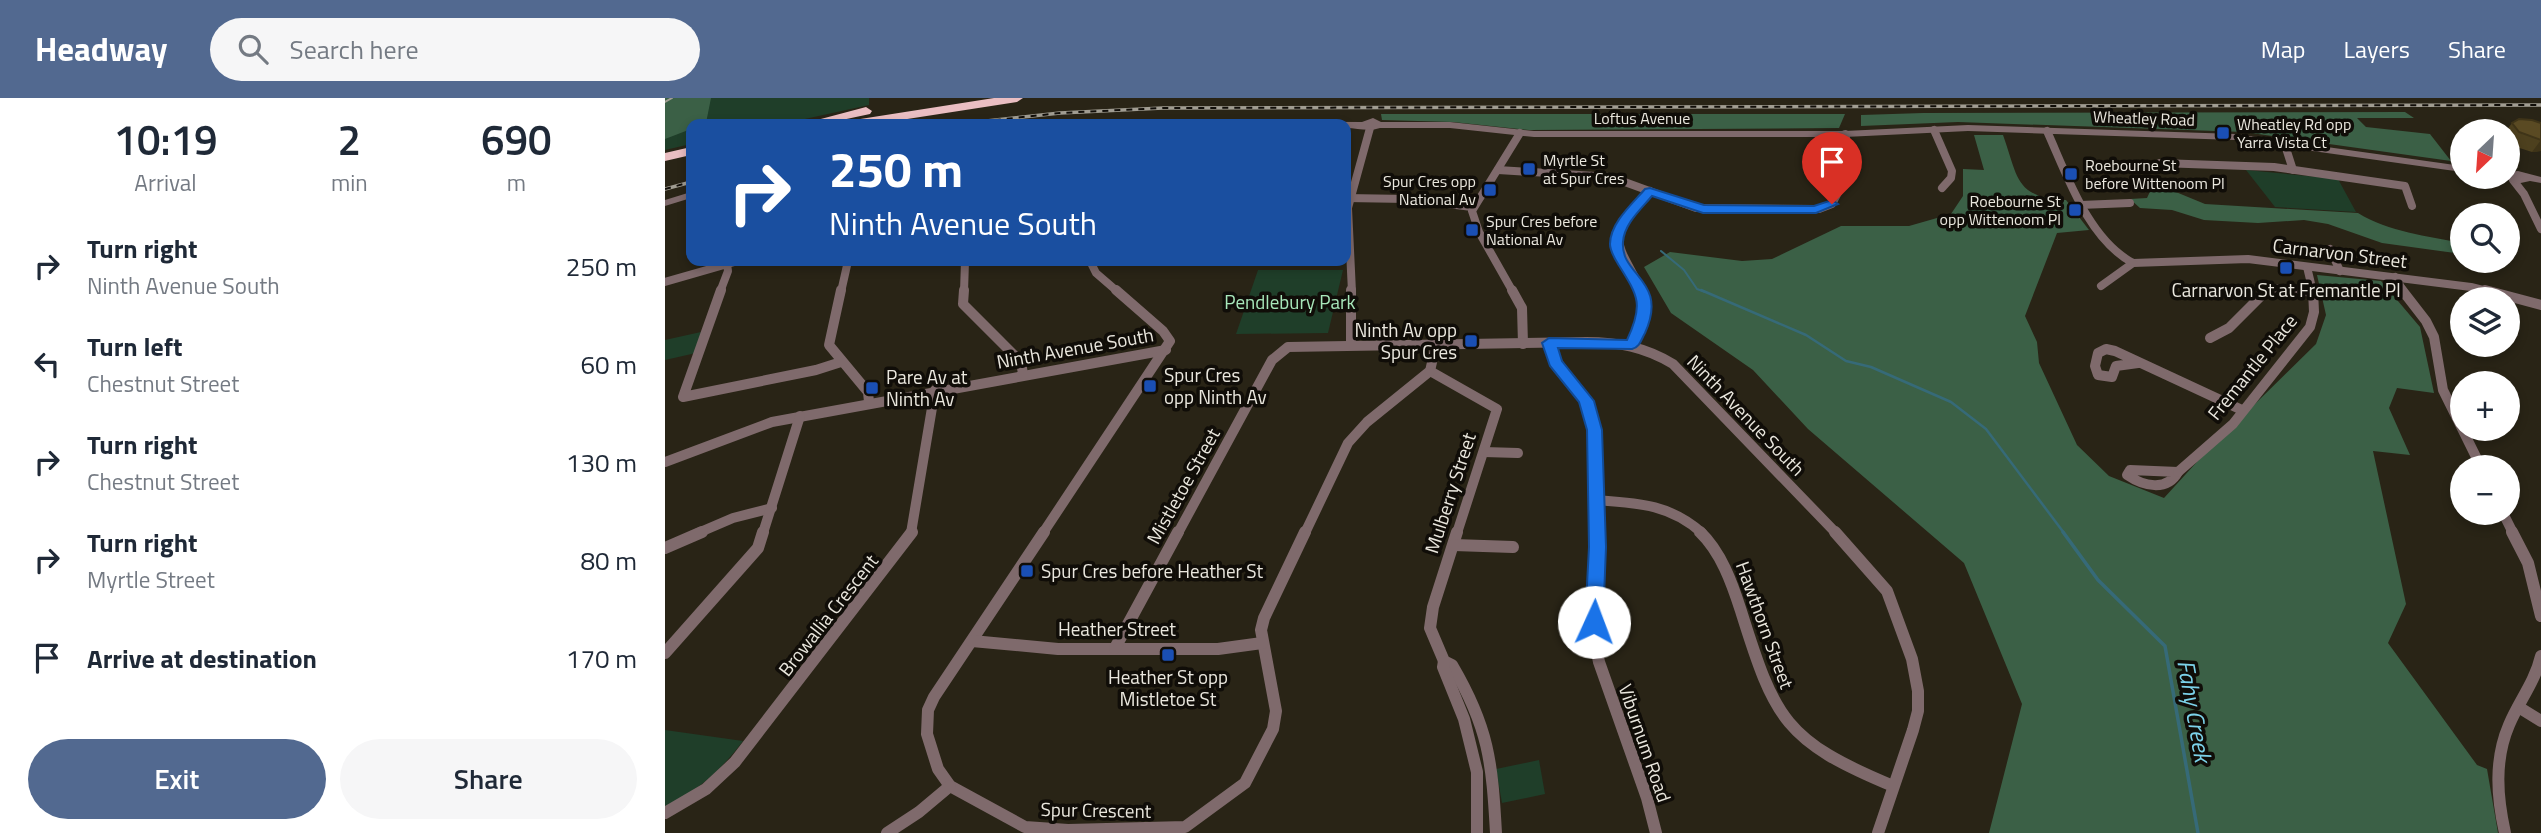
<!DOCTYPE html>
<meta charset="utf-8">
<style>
:root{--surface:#fff;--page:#f6f6f7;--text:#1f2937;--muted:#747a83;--accent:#526990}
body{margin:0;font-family:"Titillium Web",sans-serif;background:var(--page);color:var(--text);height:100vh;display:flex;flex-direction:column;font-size:26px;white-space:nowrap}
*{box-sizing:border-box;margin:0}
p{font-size:23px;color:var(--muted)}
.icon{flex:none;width:38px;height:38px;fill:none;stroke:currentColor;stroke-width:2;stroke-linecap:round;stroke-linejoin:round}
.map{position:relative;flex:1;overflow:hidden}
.sheet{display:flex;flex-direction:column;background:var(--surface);width:665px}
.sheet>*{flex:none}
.top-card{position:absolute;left:21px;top:21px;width:665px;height:147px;border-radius:14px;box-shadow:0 4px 10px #0003;background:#1a4fa0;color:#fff;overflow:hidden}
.needle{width:46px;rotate:205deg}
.fabs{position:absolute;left:1785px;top:21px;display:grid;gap:14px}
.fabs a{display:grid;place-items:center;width:70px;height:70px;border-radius:50%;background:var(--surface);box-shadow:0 4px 10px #0003;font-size:35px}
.pin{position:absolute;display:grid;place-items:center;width:60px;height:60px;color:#fff;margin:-72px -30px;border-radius:50% 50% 50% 0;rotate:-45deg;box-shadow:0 0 7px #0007}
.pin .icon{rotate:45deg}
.me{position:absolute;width:77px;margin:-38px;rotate:2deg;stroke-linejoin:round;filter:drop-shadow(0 0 5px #0008)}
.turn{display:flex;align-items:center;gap:24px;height:147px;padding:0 28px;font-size:32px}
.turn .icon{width:91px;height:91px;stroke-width:2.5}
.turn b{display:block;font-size:49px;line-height:60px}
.eta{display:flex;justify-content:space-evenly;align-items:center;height:119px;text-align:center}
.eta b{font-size:42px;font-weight:600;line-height:49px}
.primary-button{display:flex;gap:14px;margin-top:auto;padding:14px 28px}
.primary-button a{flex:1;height:80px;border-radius:42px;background:var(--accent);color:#fff;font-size:28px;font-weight:600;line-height:80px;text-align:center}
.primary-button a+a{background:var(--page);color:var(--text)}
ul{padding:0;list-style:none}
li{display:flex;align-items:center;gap:21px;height:98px;padding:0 28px}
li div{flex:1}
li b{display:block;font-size:26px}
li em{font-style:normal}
header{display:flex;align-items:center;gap:42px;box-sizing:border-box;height:98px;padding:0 35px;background:var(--accent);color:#fff}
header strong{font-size:33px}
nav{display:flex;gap:38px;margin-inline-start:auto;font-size:24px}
.search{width:490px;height:63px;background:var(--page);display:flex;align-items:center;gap:18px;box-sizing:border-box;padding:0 24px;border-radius:38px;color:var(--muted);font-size:26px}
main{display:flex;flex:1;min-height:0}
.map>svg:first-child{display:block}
</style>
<header>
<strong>Headway</strong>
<div class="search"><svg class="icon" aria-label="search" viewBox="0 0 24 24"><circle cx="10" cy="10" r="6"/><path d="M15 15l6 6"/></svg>Search here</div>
<nav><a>Map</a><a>Layers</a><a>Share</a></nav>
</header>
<main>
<section class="sheet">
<div class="eta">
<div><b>10:19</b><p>Arrival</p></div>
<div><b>2</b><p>min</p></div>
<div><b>690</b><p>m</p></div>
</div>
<ul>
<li><svg class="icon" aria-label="right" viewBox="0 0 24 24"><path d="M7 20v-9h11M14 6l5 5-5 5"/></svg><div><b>Turn right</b><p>Ninth Avenue South</p></div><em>250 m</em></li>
<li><svg class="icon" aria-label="left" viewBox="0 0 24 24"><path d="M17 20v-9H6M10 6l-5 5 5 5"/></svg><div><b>Turn left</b><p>Chestnut Street</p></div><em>60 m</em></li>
<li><svg class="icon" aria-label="right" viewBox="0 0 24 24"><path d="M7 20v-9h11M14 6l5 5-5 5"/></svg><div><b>Turn right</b><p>Chestnut Street</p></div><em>130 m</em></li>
<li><svg class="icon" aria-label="right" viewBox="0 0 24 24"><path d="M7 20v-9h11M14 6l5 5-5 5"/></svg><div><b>Turn right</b><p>Myrtle Street</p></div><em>80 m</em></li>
<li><svg class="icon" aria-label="arrive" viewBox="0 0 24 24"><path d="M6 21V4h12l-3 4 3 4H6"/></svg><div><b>Arrive at destination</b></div><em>170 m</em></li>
</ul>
<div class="primary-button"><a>Exit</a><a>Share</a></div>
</section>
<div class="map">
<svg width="1876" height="735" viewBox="0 0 1876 735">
<rect width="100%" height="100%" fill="#292416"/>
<g fill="#1f3e29">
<path d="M25 0H204V7L117 26H26V46L0 52V31Z"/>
<path d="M1581 72 1673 81 1691 114 1610 109Z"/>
<path d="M593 172H678L663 235 571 236Z"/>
<path d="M36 234 31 255 0 262V242Z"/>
<path d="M0 632 78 643C56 672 33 693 0 709Z"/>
<path d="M874 662 880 696 837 705 831 671Z"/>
</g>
<g fill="#3b6046">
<path d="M0 0H46L41 25 26 26V31L0 41Z"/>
<path d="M1740 14 1749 20H1692L1701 29 1765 36 1786 63 1579 34 1293 24 1196 28V17L1258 15Z"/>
<path d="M716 16H1180L1174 30 864 32 788 24 717 22Z"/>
<path d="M1309 37H1338C1353 79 1350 100 1401 102L1424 132 1392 135 1360 218 1372 244 1374 265 1412 347 1444 378 1499 400 1541 354 1651 246 1661 217 1652 177 1716 183 1755 229 1769 295 1732 290 1724 310 1745 357 1708 353 1741 506 1723 545 1812 667 1822 671 1833 735H1324L1357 606 1299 465 1143 331 1088 272 1006 215 979 169 1005 154 1077 163 1107 161 1176 128H1244L1286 116 1298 98V71L1319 72Z"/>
<path d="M1489 85 1540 106 1693 115C1724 134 1762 138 1797 145V156L1717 145 1663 126 1639 122 1593 125 1539 122 1507 112 1475 110 1465 101 1482 100Z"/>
</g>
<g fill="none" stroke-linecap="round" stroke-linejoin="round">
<path stroke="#366a78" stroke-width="2" d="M996 153 1019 172 1032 191 1040 194"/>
<path stroke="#366a78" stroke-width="2.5" d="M1036 192 1141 237 1181 263 1206 269 1286 304 1321 331 1399 435"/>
<path stroke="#366a78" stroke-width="3.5" d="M1398 434 1433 482 1500 548 1533 735"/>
<g stroke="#7f6a6c" stroke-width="8">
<path d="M1269 32 1287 73 1286 80 1277 90"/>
<path d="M1382 33C1402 77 1423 141 1468 165L1583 161 1806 189 1826 194"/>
<path d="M1619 44 1628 72"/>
<path d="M1495 65 1609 69 1740 88 1747 108"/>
<path d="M833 72 946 79 1031 110 1154 111 1167 106C1183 75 1190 72 1180 36"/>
<path d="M1848 82 1859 96 1876 131"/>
<path d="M681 100 743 101 807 109"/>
<path d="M1415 107 1465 105"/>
<path d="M1665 151 1675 173"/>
<path d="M425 163 431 175 453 194"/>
<path d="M1642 169 1648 194"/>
<path d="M1730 179 1739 194"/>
<path d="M0 184 73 163"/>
<path d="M1436 188 1468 165"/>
<path d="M55 194 63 173 62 166"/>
<path d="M176 194 183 163"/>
<path d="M299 194 300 163"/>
<path d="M687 194 683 110 705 30"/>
<path d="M848 194 814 134 807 113 855 35"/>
<path d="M978 194C952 143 938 140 985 93"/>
<path d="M1601 194 1604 191 1623 190 1646 194"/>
</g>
<g stroke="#7f6a6c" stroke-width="10">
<path d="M56 192 18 299 151 272 176 264"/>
<path d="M176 192 164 247 203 294 204 304"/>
<path d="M299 192 298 206 356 264 358 276"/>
<path d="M847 192 857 210 858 246"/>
<path d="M1636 192 1650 195"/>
<path d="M1737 192 1761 223 1769 239 1778 292 1816 369"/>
<path d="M1820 192 1876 207"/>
<path d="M1545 240 1564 230 1602 192"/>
<path d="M884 245C893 274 911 282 922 305 938 340 931 396 932 435"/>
<path d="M686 246V192"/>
<path d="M967 246C976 228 985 212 977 192"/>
<path d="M1473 265 1451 268 1447 279 1433 277 1430 268 1433 255 1441 251 1450 253 1577 312"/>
<path d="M765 273 832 311 792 435"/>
<path d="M819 354 853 355"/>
<path d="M0 364 107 324 501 252"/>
<path d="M1465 372 1513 374C1502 394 1478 388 1462 377Z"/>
<path d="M1513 374 1568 326 1645 229 1649 214 1648 192"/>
<path d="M931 402C972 405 1005 406 1037 435"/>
<path d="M1838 415 1848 435"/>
<path d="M33 435 68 420 107 410"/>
<path d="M98 435 135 318"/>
<path d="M246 435 270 292"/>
<path d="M378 435 505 243 498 233 451 192"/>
<path d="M513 435 607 262 623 249 921 244C953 244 980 249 1008 266L1171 435"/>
<path d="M640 435 683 345 702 324 765 273 771 247"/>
</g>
<g stroke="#7f6a6c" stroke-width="12">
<path d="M379 434 269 599 263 612 262 636 273 671 285 688 360 729 403 732 520 729 580 685 608 631 611 613 596 532 599 520 640 434"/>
<path d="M792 434 768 509 765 530 779 563 787 567C824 630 827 664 831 735"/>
<path d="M932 434 929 539 934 564 982 700 991 735"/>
<path d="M1035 434C1056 454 1067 485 1076 513 1110 622 1120 643 1228 688"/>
<path d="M1170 434 1222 493 1247 561 1253 593V613L1248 632 1213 735"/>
<path d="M1847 434 1863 465 1876 518"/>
<path d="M789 447 848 449"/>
<path d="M0 450 37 434"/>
<path d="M307 543 393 551H553L597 545"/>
<path d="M450 550 513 434"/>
<path d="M0 555 93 450 98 434"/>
<path d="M779 563 778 569 799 621 812 674V735"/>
<path d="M1855 610 1876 623"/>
<path d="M0 715 41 691 70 664 247 434"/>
<path d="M222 735 254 714 285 688"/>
<path d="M1840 735C1832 699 1829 662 1844 627 1854 603 1870 584 1876 558"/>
</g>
<g fill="#7f6a6c" fill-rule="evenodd">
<path d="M708 20 716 24H785L869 33H1180L1303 27 1570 36 1797 68V74L1570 42 1303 33 1180 39H869L785 30H715C703 34 693 30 681 30V26H481L486 23 697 24Z"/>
<path d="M1853 73 1876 79V85L1865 83 1851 86 1838 79H1843V74Z"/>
<path d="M26 94V100L0 108V102Z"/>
</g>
<g fill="#eabec2" fill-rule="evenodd">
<path d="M329 0H358L352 4 210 26H183L189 22Z"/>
<path d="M201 9 207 13 205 16 158 26H137Z"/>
<path d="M26 49V57L0 63V55Z"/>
</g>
<path stroke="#a19d92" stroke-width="2" d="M0 4 7 0"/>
<g stroke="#a19d92" stroke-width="3.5">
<g id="rail">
<path d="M294 26 395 15 498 10 1876 7"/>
<path d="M0 91 26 84"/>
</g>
</g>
<use href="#rail" stroke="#100d08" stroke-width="2" stroke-dasharray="6" stroke-linecap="butt"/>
</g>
<path fill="#4d401e" d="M1847 25H1876V53L1867 54 1845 47 1843 44V33H1841Z"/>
<path fill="#3f3418" d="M1876 42V53L1867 54Z"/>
<path fill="#5a4a23" stroke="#3f3418" stroke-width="2" d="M1854 21 1867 22 1876 25V42L1854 34 1847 25Z"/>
<path fill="#1a73e8" stroke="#114b97" stroke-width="2" d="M985 90 1039 107 1149 108 1167 102 1173 106 1151 115H1038L987 98C976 111 959 126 958 144 955 178 1004 182 980 235 976 242 975 249 967 251L893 250 897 263 929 303 937 332 941 449 938 524 936 529 929 531 923 529 920 524 924 449 922 332 914 304 885 268 877 245 884 240 962 242C979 206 973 198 953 166 950 161 945 153 945 146 945 125 968 105 980 91Z"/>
<g fill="#1a4fb4" stroke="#100d08" stroke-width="2.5">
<rect x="1551" y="28" width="14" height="14" rx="3.5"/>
<rect x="857" y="64" width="14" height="14" rx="3.5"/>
<rect x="1399" y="69" width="14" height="14" rx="3.5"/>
<rect x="818" y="85" width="14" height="14" rx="3.5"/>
<rect x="1403" y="105" width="14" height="14" rx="3.5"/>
<rect x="800" y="125" width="14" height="14" rx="3.5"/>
<rect x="1614" y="163" width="14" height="14" rx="3.5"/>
<rect x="799" y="236" width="14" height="14" rx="3.5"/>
<rect x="478" y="281" width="14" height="14" rx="3.5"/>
<rect x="200" y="283" width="14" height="14" rx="3.5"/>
<rect x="355" y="466" width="14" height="14" rx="3.5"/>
<rect x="496" y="550" width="14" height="14" rx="3.5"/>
</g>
<g text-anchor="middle" stroke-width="7" stroke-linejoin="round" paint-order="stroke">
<g font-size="16" fill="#eae7de" stroke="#100d08">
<text x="977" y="26">Loftus Avenue</text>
<text transform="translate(1479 20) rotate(2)" y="6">Wheatley Road</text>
</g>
<g font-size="16" fill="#eae7de" stroke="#100d08" text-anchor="start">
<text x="1572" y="32">Wheatley Rd opp<tspan x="1572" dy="18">Yarra Vista Ct</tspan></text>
<text x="878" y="68">Myrtle St<tspan x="878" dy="18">at Spur Cres</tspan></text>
<text x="1420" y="73">Roebourne St<tspan x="1420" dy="18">before Wittenoom Pl</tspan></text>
<text x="811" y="89" text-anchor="end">Spur Cres opp<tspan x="811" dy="18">National Av</tspan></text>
<text x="1396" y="109" text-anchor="end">Roebourne St<tspan x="1396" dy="18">opp Wittenoom Pl</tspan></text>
<text x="821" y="129">Spur Cres before<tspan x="821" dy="18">National Av</tspan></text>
</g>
<g font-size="19" fill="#eae7de" stroke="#100d08">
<text transform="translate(1675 155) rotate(7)" y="7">Carnarvon Street</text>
<text transform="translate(410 250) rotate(-10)" y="7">Ninth Avenue South</text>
<text transform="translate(1587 269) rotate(-51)" y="7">Fremantle Place</text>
<text transform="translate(1081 317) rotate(46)" y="7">Ninth Avenue South</text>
<text transform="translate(518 388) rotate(-61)" y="7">Mistletoe Street</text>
<text transform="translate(785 395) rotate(-72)" y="7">Mulberry Street</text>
<text transform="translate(163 517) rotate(-52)" y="7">Browallia Crescent</text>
<text transform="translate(1100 527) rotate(70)" y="7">Hawthorn Street</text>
<text x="452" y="538">Heather Street</text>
<text transform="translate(980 645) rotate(71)" y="7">Viburnum Road</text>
<text transform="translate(431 712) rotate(1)" y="7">Spur Crescent</text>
</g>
<g font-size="19" fill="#eae7de" stroke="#100d08" text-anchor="start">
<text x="1621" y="199" text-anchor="middle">Carnarvon St at Fremantle Pl</text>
<text x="792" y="239" text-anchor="end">Ninth Av opp<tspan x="792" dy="22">Spur Cres</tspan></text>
<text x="499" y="284">Spur Cres<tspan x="499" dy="22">opp Ninth Av</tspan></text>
<text x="221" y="286">Pare Av at<tspan x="221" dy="22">Ninth Av</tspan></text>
<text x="376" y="480">Spur Cres before Heather St</text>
<text x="503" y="586" text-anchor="middle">Heather St opp<tspan x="503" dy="22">Mistletoe St</tspan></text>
</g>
<g font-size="19" fill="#a8e7ba" stroke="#100d08">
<text x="625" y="211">Pendlebury Park</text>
</g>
<g font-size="24" font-style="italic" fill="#7cd2e9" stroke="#100d08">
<text transform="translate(1529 613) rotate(80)" y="8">Fahy Creek</text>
</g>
</g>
</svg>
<div class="fabs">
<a><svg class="needle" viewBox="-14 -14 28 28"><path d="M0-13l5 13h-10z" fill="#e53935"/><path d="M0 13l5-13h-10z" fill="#747a83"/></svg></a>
<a><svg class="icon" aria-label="search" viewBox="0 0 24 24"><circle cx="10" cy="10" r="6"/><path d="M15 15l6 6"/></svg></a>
<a><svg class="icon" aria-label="layers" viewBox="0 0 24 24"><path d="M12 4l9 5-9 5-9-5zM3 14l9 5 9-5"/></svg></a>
<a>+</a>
<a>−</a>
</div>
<div class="pin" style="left:1167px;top:106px;background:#d93025"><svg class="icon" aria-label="arrive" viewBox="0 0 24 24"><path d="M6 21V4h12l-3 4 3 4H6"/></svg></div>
<svg class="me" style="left:929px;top:524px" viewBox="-20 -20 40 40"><circle r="19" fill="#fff"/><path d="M0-13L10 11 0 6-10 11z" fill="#1a73e8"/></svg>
<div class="top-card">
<div class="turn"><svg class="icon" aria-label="right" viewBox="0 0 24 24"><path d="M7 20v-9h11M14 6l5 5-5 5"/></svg><div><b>250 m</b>Ninth Avenue South</div></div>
</div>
</div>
</main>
